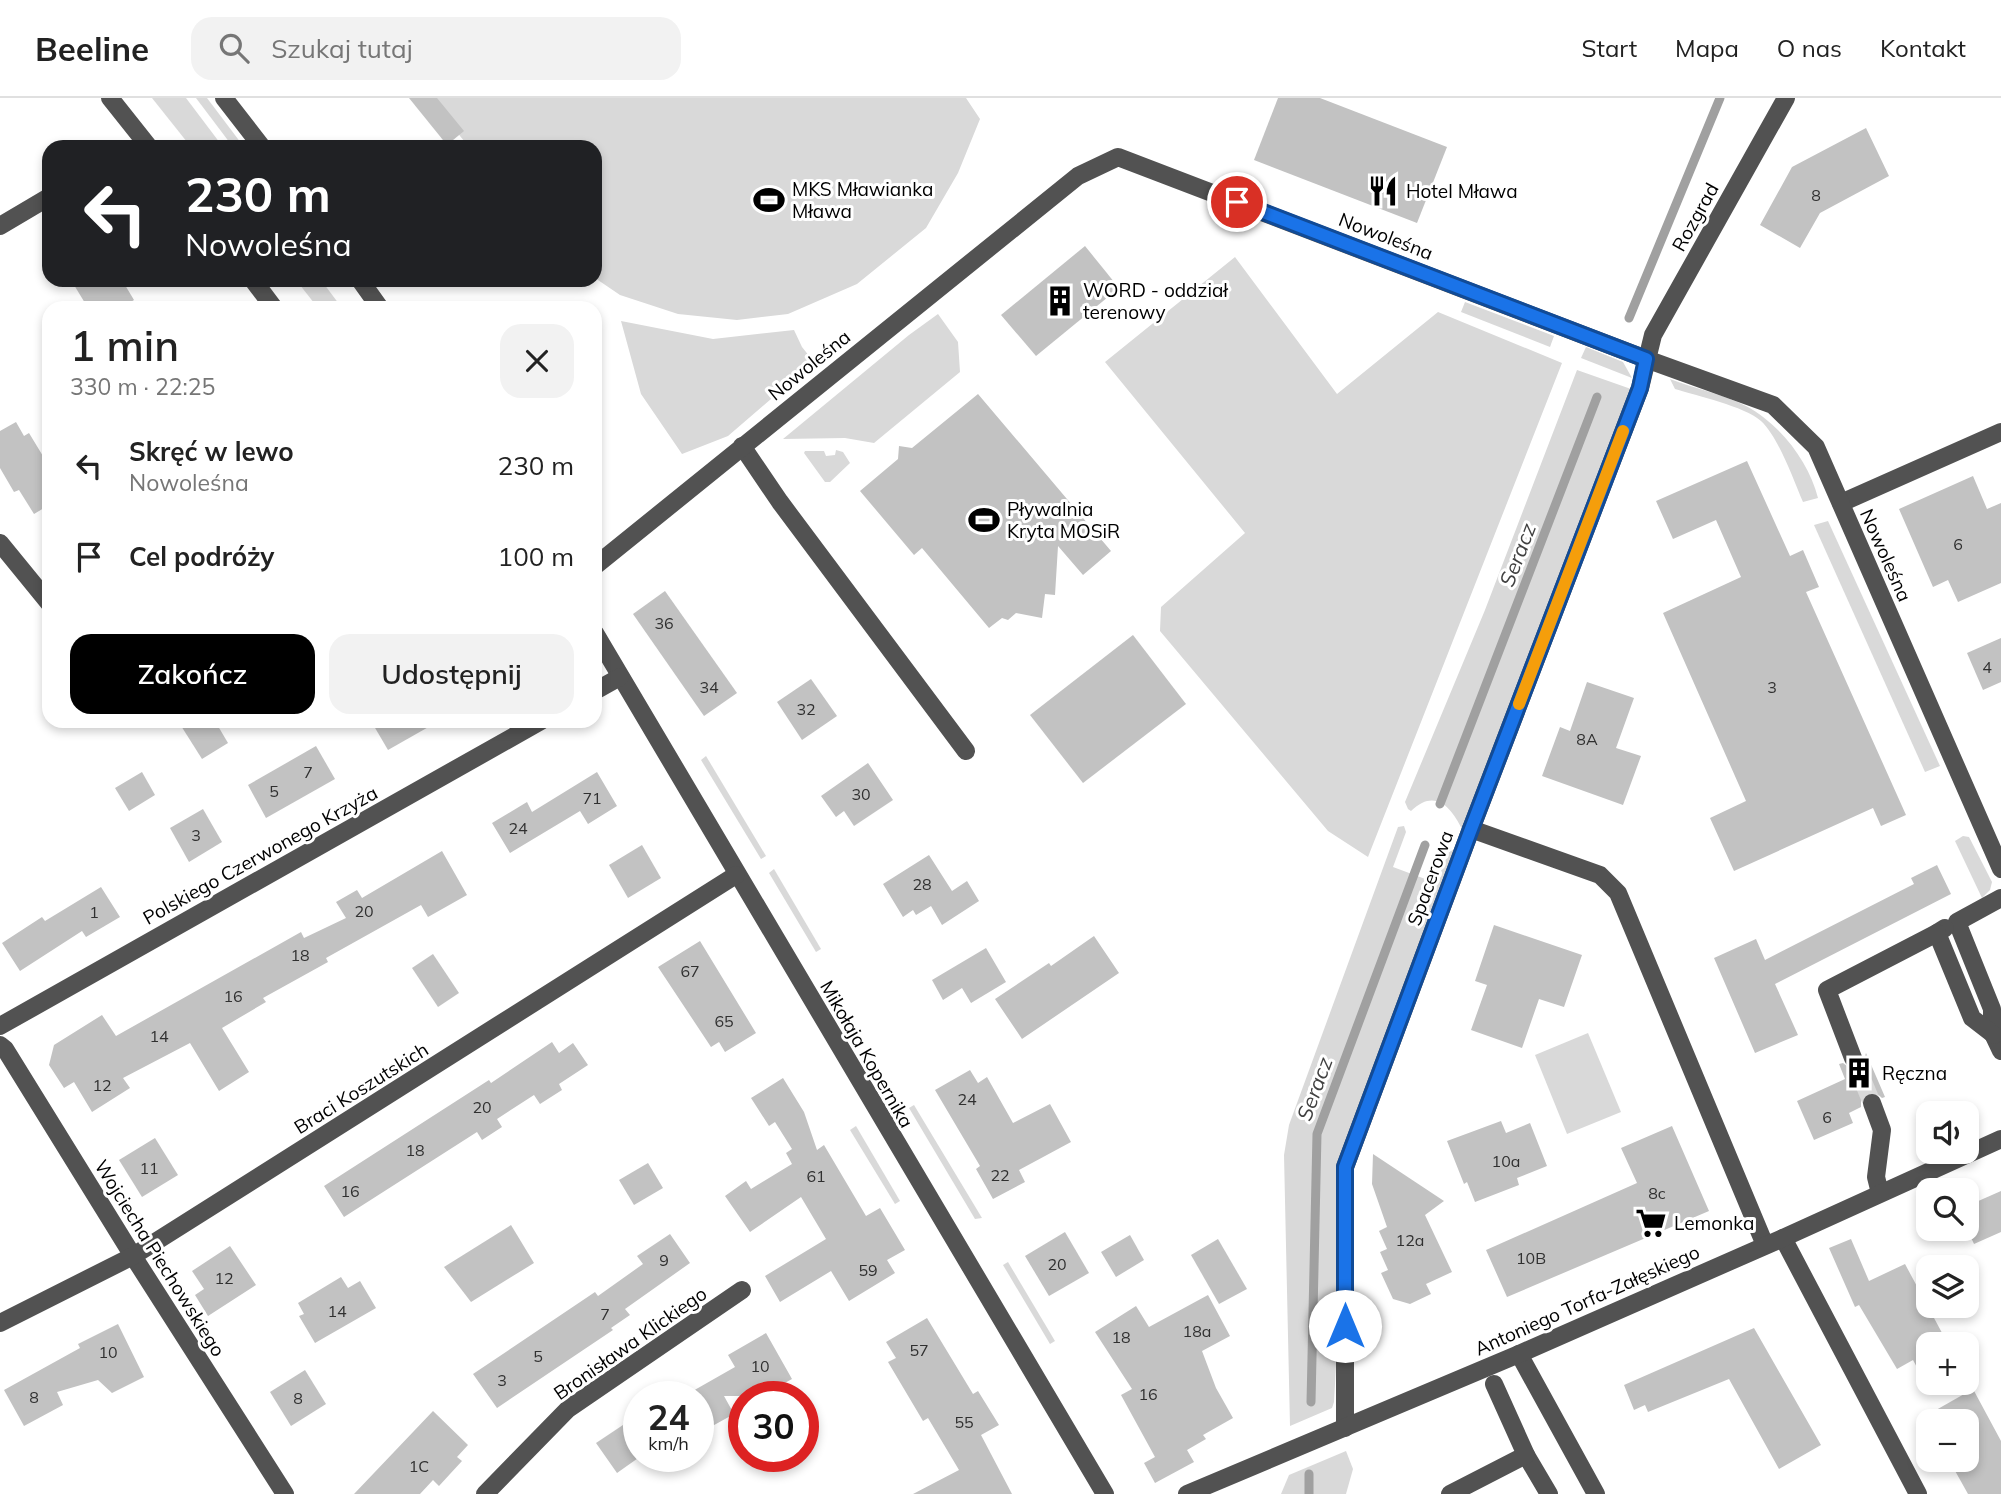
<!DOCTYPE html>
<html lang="pl">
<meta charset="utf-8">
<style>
:root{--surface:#fff;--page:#f2f2f2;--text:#222;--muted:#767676;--line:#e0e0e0;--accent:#000}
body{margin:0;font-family:Mulish,sans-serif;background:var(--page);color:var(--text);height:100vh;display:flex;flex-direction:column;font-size:26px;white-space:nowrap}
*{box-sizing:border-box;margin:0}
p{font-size:23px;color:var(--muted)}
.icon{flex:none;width:38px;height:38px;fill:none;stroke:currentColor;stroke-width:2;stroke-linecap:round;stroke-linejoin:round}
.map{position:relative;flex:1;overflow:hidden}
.side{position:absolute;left:42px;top:203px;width:560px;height:427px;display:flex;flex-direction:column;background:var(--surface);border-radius:21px;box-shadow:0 4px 10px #0003}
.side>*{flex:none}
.banner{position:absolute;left:42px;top:42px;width:560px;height:147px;border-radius:21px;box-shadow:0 4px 10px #0003;background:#202124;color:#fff;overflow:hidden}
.buttons{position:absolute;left:1916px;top:1003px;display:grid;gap:14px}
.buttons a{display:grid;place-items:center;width:63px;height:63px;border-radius:14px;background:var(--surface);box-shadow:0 4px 10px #0003;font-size:35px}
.speed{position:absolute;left:623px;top:1283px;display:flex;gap:14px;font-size:35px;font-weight:700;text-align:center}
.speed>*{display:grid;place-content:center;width:91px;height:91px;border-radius:50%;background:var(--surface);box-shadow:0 4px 10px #0003;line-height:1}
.speed small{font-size:18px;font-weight:400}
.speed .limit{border:10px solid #d22;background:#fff;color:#111}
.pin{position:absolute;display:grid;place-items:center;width:60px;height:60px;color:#fff;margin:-30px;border:4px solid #fff;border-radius:50%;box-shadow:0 2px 7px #0007}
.me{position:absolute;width:77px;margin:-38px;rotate:0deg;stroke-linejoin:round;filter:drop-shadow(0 0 5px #0008)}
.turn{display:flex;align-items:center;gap:24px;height:147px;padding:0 28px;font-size:32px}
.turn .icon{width:91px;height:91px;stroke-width:2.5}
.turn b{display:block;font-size:49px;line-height:60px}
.round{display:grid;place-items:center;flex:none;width:74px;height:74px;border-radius:21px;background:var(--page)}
.summary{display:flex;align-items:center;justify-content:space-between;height:119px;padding:0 28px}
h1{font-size:42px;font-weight:600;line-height:52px}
.primary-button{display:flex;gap:14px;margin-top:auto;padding:14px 28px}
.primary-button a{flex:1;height:80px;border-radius:21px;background:var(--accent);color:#fff;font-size:28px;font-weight:600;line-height:80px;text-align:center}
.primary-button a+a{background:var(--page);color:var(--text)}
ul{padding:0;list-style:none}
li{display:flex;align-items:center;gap:21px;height:91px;padding:0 28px}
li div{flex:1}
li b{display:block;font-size:26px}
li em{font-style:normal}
header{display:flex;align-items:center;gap:42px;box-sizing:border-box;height:98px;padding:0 35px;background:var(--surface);border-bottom:2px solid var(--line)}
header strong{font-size:33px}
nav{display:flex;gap:38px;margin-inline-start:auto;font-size:24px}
.search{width:490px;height:63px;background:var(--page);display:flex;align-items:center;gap:18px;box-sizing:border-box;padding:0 24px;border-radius:21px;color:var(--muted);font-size:26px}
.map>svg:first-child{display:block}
</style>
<header>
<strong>Beeline</strong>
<div class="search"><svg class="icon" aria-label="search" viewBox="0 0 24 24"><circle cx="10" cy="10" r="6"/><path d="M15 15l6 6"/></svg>Szukaj tutaj</div>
<nav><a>Start</a><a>Mapa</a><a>O nas</a><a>Kontakt</a></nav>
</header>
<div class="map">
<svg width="2001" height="1396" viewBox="0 0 2001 1396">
<rect width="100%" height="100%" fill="#fff"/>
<g fill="#d9d9d9">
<path d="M152 0H186L223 49H191Z"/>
<path d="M196 0H207L244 49H233Z"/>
<path d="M429 0H966L980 21 958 75 926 130 857 186 788 216 737 222 678 216 620 197 595 180V49H469Z"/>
<path d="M1235 159 1337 296 1438 214 1562 265 1368 759 1328 733 1160 533 1161 509 1245 435 1105 264Z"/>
<path d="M296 182H321L342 210H318Z"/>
<path d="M1465 204 1554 238 1550 249 1461 214Z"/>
<path d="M938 216 958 244 960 274 874 345 845 340 783 341 909 237Z"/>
<path d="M621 223 713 241 794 232 802 249 814 264 728 338 682 356 641 296Z"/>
<path d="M1586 249 1623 264 1632 280 1581 260Z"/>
<path d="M1577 272 1631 291 1462 731C1451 709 1435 690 1411 713L1408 711 1405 704 1485 512Z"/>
<path d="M1670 281C1693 290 1725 297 1746 308 1780 326 1809 364 1818 400L1803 404C1793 381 1779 340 1761 323 1744 308 1697 298 1675 291Z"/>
<path d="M836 352 843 354 850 365 830 384H825L804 355 805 353H824L826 358 835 357Z"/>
<path d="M1828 423 1940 668 1925 674 1814 427Z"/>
<path d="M706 658 766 758 761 761 701 662Z"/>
<path d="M1404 728 1406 734 1393 769 1436 785 1449 754 1459 749 1349 1034 1334 1304 1332 1310 1290 1328 1284 1057 1289 1027 1398 729Z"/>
<path d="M1963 738 1969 739 1992 784 1990 792 1982 800 1955 743Z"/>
<path d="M774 771 821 851 816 854 769 775Z"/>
<path d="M1588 935 1621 1014 1567 1036 1535 957Z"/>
<path d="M914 1007 982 1120 975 1121 909 1010Z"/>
<path d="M856 1028 900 1103 895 1106 850 1032Z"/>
<path d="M1008 1164 1055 1243 1050 1246 1003 1167Z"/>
<path d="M1346 1353 1353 1371 1346 1396H1281L1289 1377Z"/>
</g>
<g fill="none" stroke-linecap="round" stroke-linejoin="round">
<g stroke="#a0a0a0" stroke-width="9">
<path d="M1629 220 1720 0"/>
<path d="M1440 706 1597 299"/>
<path d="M1311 1304 1317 1036 1425 747"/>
<path d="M1309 1376V1396"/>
</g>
</g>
<g fill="#c2c2c2">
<path d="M409 0H437L464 33 447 47Z"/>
<path d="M1278 0H1320L1447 49 1417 125 1254 62Z"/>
<path d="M1866 30 1889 78 1820 115 1800 150 1760 127 1792 69Z"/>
<path d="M1085 148 1119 190 1036 258 1001 217Z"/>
<path d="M71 182H122L134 202 121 210H88Z"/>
<path d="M978 296 1111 453 1083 477 1058 448 1055 497 1045 496 1042 520 1016 515 1008 522 1002 520 989 530 922 450 914 457 860 393 898 361 899 348 912 350Z"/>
<path d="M16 324 24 338 29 335 49 368V407L34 416 19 392 14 394 0 370V333Z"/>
<path d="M1747 363 1790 458 1803 452 1819 489 1806 494 1906 717 1881 728 1873 710 1734 773 1710 720 1746 703 1663 515 1741 479 1716 422 1673 441 1656 403Z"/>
<path d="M1973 378 1987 411 2001 405V485L1958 504 1948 482 1933 489 1899 411Z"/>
<path d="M665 493 737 595 704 618 633 516Z"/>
<path d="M1133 537 1186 606 1083 685 1030 617Z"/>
<path d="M2001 540V584L1983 592 1967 555Z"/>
<path d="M811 581 837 618 802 642 777 604Z"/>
<path d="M1587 584 1634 600 1616 650 1641 658 1623 707 1542 678 1560 629 1570 633Z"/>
<path d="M178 623H215L228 645 202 661Z"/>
<path d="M371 623H439L388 652Z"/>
<path d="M316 648 335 681 266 720 248 687Z"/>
<path d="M868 665 893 702 854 728 844 713 836 719 821 698Z"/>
<path d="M142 674 155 697 129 713 115 690Z"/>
<path d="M597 674 617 708 588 726 580 713 510 755 492 725 527 704 532 714Z"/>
<path d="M203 711 222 744 189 764 170 730Z"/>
<path d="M642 747 661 780 628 800 609 767Z"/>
<path d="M442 753 467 797 428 819 421 807 326 860 328 864 263 900 266 904 222 930 249 974 219 993 190 945 123 980 130 990 92 1014 74 984 64 990 49 967 54 947 102 917 116 938 301 834 304 840 346 820 336 804 357 792 362 800Z"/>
<path d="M929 757 952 793 967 783 979 803 942 827 931 808 916 817 913 812 903 819 883 786Z"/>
<path d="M1937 767 1951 796 1775 886 1798 937 1755 955 1714 860 1756 841 1765 862 1914 786 1911 780Z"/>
<path d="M101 789 120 819 86 839 82 833 20 873 2 845 42 819 45 823Z"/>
<path d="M1494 827 1582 857 1564 909 1539 901 1522 950 1471 932 1487 887 1475 883Z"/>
<path d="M1094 838 1119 875 1022 941 995 901 1049 865 1051 868Z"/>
<path d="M700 843 756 935 725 954 719 944 711 949 658 869Z"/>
<path d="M986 850 1006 884 971 905 962 890 943 902 932 882Z"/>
<path d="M433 856 459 895 438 909 412 870Z"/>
<path d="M552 944 559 955 573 945 588 967 559 986 562 992 540 1006 534 997 497 1021 502 1029 482 1042 477 1034 344 1119 324 1088 489 982 491 985Z"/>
<path d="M1866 955 1885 999 1882 1000 1875 994 1867 995 1861 1002V1009L1849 1015 1853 1025 1814 1042 1797 1003 1845 981 1839 966 1843 965 1851 971 1858 970 1862 967Z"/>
<path d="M970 972 978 985 987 979 1013 1025 1050 1006 1071 1044 1019 1072 1025 1084 993 1101 976 1071 980 1068 935 992Z"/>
<path d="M783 980 804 1014 817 1052 824 1047 866 1118 880 1110 905 1152 887 1162 895 1175 849 1203 831 1173 780 1204 765 1178 826 1141 801 1099 750 1134 725 1098 746 1083 751 1091 792 1066 786 1055 792 1051 775 1024 769 1028 751 1000Z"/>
<path d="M1501 1023 1506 1035 1530 1025 1547 1068 1517 1080 1519 1087 1475 1104 1467 1084 1464 1086 1447 1043Z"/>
<path d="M1672 1028 1709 1113 1507 1199 1486 1152 1637 1085 1621 1050Z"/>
<path d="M155 1040 178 1077 142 1099 119 1062Z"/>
<path d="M1373 1056 1444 1103 1425 1117 1452 1174 1426 1186 1431 1196 1410 1206 1393 1201 1381 1175 1388 1172 1380 1154 1387 1151 1379 1133 1387 1129 1372 1086Z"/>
<path d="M648 1065 663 1090 634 1107 619 1082Z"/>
<path d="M2001 1093V1134L1974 1146 1967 1131V1108Z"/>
<path d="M511 1127 534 1165 471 1204 444 1169Z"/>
<path d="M1065 1134 1089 1175 1049 1198 1025 1158Z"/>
<path d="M670 1136 690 1165 625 1211 630 1217 611 1230 613 1232 497 1310 473 1276 595 1194 598 1198 643 1166 637 1158Z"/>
<path d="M1130 1137 1144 1162 1116 1179 1101 1154Z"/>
<path d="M1218 1141 1247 1191 1219 1206 1191 1157Z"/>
<path d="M1851 1141 1869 1183 1905 1166 1948 1246H1928V1290L1913 1262 1897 1271 1859 1207 1855 1209 1829 1150Z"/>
<path d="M230 1148 256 1187 208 1218 195 1197 204 1191 192 1173Z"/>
<path d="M341 1179 348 1190 360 1183 376 1210 315 1245 299 1218 304 1216 298 1205Z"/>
<path d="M1208 1197 1230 1238 1202 1253 1216 1290 1233 1320 1203 1337 1206 1341 1187 1352 1194 1364 1155 1385 1144 1365 1155 1359 1121 1297 1132 1291 1095 1234 1136 1208 1149 1229Z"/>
<path d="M927 1220 973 1296 978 1293 999 1327 981 1337 1012 1396H913L959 1372 928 1320 923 1323 888 1264 896 1260 886 1244Z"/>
<path d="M118 1226 144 1279 112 1295 98 1282 57 1294 63 1307 24 1328 4 1292 80 1250 78 1246Z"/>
<path d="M1754 1230 1821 1347 1779 1371 1729 1281 1648 1314 1645 1307 1634 1312 1624 1287Z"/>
<path d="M766 1235 792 1281 761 1298H724L734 1316 698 1336V1298H684L735 1269 728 1257Z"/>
<path d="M305 1272 326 1306 291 1328 270 1294Z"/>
<path d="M1973 1291 2001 1343V1396H1968L1949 1362H1967V1323H1929V1316Z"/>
<path d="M433 1313 468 1347 457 1359 462 1363 450 1376 439 1388 433 1382 420 1396H354Z"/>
<path d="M626 1325 639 1344V1358H641L617 1375 596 1345Z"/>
</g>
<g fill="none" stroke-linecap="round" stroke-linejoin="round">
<path stroke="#d9d9d9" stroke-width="18" stroke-dasharray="18 9" stroke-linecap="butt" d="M1853 960 1872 1005"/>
<g stroke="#525252" stroke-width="18">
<path d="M110 0 149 49"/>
<path d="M224 0 262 49"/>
<path d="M0 128 49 99"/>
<path d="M253 182 274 210"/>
<path d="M360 182 380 210"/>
<path d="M742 348 780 404 966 653"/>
<path d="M1841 405 2001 334"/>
<path d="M0 445 49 505"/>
<path d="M595 468 1078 78 1118 59 1646 261 1773 307 1816 349 2001 771"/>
<path d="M595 535 1105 1396"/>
<path d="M595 593 620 579"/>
<path d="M1471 731 1600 777 1618 795 1765 1147"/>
<path d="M2001 800 1957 824 1992 911V934L2001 953"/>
<path d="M1945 830 1937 835 1972 920 1994 937"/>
<path d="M0 928 541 623"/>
<path d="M0 947 5 951 133 1158 285 1396"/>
<path d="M1853 960 1827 892 1937 835"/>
<path d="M1872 1005 1882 1032 1876 1079 1880 1095"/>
<path d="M1783 1140 1918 1396"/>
<path d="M0 1225 133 1158 736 777"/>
<path d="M1519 1256 1596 1396"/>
<path d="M1345 1330V1069L1471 731 1640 290 1653 237 1786 0"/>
<path d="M1526 1357 1549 1396"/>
<path d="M485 1396 568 1311 742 1192"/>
<path d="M1187 1396 1519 1256 1783 1140 2001 1041"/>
<path d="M1450 1396 1526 1357 1494 1286"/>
</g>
</g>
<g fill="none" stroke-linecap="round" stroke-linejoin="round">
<g stroke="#114b97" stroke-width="18">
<path id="route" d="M1237 104 1646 261 1640 290 1471 731 1345 1069V1228"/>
</g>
<use href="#route" stroke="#1a73e8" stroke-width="12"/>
<path stroke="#f59e0b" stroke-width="12" d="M1519 606 1623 333"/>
</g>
<defs>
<g id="restaurant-bare" transform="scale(2.415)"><path d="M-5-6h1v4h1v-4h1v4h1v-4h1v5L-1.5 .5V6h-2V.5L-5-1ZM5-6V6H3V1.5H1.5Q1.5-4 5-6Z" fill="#000" stroke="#fff" stroke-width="2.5" paint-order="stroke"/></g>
<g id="stadium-bare" transform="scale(2.415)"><path d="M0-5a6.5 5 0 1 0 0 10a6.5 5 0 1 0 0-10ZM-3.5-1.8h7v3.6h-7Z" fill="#000" stroke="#fff" stroke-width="2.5" paint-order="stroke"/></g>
<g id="building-bare" transform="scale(2.415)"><path d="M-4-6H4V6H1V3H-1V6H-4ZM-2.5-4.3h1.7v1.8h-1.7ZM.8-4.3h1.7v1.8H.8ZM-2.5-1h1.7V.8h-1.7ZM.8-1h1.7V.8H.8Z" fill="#000" stroke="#fff" stroke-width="2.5" paint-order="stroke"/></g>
<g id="supermarket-bare" transform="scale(2.415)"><path d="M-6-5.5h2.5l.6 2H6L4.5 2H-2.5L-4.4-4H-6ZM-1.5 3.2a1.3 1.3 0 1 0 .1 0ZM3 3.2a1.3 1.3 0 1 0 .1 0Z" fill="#000" stroke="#fff" stroke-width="2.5" paint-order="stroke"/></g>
</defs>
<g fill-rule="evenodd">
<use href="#restaurant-bare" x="1383" y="93"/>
<use href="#stadium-bare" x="769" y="102"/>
<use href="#building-bare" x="1060" y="203"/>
<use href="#stadium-bare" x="984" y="422"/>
<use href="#building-bare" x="1859" y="975"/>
<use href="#supermarket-bare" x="1651" y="1125"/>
</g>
<g text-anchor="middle" stroke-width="6" stroke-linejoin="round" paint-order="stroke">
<g font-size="16" fill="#303030">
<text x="1816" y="103">8</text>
<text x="1958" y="452">6</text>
<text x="664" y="531">36</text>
<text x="1987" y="575">4</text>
<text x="709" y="595">34</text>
<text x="1772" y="595">3</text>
<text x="806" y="617">32</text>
<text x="1587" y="647">8A</text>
<text x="308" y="680">7</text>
<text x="274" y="699">5</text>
<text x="861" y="702">30</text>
<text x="592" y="706">71</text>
<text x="518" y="736">24</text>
<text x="196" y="743">3</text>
<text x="922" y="792">28</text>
<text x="364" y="819">20</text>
<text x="94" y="820">1</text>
<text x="300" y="863">18</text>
<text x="690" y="879">67</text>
<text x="233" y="904">16</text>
<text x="724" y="929">65</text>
<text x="159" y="944">14</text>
<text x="102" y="993">12</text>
<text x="967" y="1007">24</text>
<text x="482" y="1015">20</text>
<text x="1827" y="1025">6</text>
<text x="415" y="1058">18</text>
<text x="1506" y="1069">10a</text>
<text x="149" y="1076">11</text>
<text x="1000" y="1083">22</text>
<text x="816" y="1084">61</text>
<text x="350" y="1099">16</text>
<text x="1657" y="1101">8c</text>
<text x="1410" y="1148">12a</text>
<text x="1531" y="1166">10B</text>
<text x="664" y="1168">9</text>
<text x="1057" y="1172">20</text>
<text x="868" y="1178">59</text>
<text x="224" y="1186">12</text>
<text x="337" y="1219">14</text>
<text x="605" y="1222">7</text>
<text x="1197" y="1239">18a</text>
<text x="1121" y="1245">18</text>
<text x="919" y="1258">57</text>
<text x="108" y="1260">10</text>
<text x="538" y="1264">5</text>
<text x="760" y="1274">10</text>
<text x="502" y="1288">3</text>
<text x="1148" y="1302">16</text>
<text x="34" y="1305">8</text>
<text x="298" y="1306">8</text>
<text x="964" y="1330">55</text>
<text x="419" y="1374">1C</text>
</g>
<g font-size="19" fill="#000" stroke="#fff" text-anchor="start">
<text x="792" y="98">MKS Mławianka<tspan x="792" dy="22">Mława</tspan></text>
<text x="1406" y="100">Hotel Mława</text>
<text x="1083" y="199">WORD - oddział<tspan x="1083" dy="22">terenowy</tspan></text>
<text x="1007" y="418">Pływalnia<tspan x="1007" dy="22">Kryta MOSiR</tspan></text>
<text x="1882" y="982">Ręczna</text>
<text x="1674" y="1132">Lemonka</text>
</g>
<g font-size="19" fill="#000" stroke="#fff">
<text transform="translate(1695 119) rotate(-61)" y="7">Rozgrad</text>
<text transform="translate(1386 138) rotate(21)" y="7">Nowoleśna</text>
<text transform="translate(809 267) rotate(-39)" y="7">Nowoleśna</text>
<text transform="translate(1886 457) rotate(66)" y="7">Nowoleśna</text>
<text transform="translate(260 757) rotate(-29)" y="7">Polskiego Czerwonego Krzyża</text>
<text transform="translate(1430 780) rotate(-70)" y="7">Spacerowa</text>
<text transform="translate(867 956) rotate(60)" y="7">Mikołaja Kopernika</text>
<text transform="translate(361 990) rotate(-32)" y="7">Braci Koszutskich</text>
<text transform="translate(160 1160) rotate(58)" y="7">Wojciecha Piechowskiego</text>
<text transform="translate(1587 1202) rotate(-24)" y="7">Antoniego Torfa-Załęskiego</text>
<text transform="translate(630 1245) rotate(-35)" y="7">Bronisława Klickiego</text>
</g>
<g font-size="21" font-style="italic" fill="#414141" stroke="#fff">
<text transform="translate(1518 457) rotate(-69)" y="7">Seracz</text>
<text transform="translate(1315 991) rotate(-70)" y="7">Seracz</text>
</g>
</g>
</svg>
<div class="buttons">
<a><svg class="icon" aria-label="sound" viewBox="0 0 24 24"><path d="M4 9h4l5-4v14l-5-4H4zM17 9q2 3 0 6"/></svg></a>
<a><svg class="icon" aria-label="search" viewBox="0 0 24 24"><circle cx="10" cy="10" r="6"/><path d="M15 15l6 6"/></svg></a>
<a><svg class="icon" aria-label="layers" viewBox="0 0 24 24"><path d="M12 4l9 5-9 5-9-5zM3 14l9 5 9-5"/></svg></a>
<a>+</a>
<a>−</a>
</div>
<div class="speed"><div>24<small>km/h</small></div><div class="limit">30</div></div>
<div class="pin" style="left:1237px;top:104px;background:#d93025"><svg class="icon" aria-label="arrive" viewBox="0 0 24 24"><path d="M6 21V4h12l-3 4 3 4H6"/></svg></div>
<svg class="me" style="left:1345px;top:1228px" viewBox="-20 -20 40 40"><circle r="19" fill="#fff"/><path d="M0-13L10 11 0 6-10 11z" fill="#1a73e8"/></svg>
<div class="banner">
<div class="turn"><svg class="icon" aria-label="left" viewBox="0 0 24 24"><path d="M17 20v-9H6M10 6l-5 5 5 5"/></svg><div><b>230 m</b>Nowoleśna</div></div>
</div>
<section class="side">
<div class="summary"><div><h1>1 min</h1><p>330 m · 22:25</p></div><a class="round"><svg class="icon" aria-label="close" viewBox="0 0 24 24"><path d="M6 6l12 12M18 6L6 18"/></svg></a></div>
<ul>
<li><svg class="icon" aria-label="left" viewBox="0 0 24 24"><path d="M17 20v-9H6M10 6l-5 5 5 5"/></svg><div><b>Skręć w lewo</b><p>Nowoleśna</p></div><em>230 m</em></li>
<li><svg class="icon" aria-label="arrive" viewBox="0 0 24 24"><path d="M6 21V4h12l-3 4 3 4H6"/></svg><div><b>Cel podróży</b></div><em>100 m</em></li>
</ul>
<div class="primary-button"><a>Zakończ</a><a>Udostępnij</a></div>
</section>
</div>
